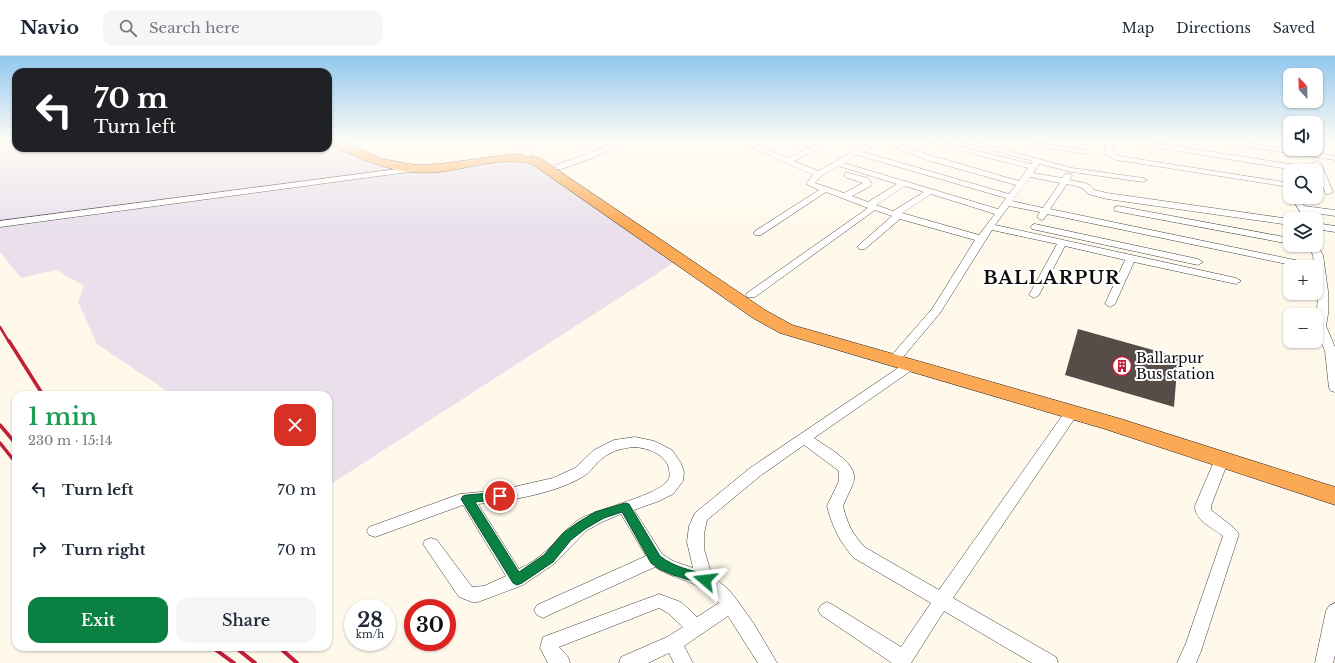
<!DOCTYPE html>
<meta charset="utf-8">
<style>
:root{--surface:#fff;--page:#f6f6f7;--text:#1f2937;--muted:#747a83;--line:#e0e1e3;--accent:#0b8043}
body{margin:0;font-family:"Libre Baskerville",serif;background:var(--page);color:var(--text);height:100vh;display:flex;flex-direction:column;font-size:15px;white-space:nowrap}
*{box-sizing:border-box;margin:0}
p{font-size:13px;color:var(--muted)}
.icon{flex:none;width:22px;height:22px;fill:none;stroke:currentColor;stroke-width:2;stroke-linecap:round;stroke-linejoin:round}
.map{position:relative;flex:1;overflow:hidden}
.drawer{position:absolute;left:12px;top:335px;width:320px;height:260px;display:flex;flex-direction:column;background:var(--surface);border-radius:12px;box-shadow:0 1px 3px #0004}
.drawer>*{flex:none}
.banner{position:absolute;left:12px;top:12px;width:320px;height:84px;border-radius:12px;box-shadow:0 1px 3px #0004;background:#202124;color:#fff;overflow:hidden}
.needle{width:26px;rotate:338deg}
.buttons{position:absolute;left:1283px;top:12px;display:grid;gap:8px}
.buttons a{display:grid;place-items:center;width:40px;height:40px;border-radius:8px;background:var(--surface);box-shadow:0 1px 3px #0004;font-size:20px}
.speed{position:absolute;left:344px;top:543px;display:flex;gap:8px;font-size:20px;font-weight:700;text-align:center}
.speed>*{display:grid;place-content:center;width:52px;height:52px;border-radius:50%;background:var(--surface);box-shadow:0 1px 3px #0004;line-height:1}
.speed small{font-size:10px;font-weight:400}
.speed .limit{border:6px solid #d22;background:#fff;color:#111}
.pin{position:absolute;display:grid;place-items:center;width:34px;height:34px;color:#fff;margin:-17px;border:2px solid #fff;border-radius:50%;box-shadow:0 1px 4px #0007}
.me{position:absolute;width:44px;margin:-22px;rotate:287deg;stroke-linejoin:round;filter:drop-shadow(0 0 3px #0008)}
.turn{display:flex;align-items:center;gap:14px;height:84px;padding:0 16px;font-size:18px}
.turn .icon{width:52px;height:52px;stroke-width:2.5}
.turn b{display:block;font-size:28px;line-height:34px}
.round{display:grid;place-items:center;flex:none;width:42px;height:42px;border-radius:12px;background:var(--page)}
.headline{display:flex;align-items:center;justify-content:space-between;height:68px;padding:0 16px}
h1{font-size:24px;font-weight:600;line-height:30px;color:#1e9e55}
.primary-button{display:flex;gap:8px;margin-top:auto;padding:8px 16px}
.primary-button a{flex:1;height:46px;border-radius:12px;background:var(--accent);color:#fff;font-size:16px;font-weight:600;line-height:46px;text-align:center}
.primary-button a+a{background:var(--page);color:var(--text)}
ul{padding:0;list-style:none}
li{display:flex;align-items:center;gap:12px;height:60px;padding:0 16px}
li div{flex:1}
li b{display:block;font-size:15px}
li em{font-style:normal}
header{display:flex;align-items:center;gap:24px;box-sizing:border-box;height:56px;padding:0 20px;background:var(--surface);border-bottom:1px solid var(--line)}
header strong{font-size:19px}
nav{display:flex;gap:22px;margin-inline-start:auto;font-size:14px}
.search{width:280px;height:36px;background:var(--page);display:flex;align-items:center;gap:10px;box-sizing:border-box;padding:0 14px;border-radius:12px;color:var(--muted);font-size:15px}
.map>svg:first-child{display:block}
</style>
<header>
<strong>Navio</strong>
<div class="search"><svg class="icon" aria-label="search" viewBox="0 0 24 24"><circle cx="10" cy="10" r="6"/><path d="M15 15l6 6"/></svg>Search here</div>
<nav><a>Map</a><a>Directions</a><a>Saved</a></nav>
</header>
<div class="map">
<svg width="1335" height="607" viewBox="0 0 1335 607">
<rect width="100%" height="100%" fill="#fff9ec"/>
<path fill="#e9e0ec" d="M0 86H16V92H328V86H331L399 112 522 103 535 108 678 204 328 430V339H173L97 288 78 246 84 230 56 214 21 222 0 196Z"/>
<path fill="#564c48" d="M1078 273 1178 301 1174 351 1065 319Z"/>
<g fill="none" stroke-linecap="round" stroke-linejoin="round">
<g stroke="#404040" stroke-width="1">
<g id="minor">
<path d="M511 86H519L525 90 535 86H544L529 94 532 98 524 103 520 101 524 97Z"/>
<path d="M574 86H582L593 96 616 86H626L595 101 562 113H556V109L587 98Z"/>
<path d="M740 86H750L788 102 803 95 783 86H793L809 92 822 86H831L794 105 818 115 870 86H879L863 96 1009 138 1016 129 927 104 881 86H892L933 100 1019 125 1028 112 928 86H941L1031 108 1033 105 962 86H975L1072 112 1143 122 1147 124 1143 126 1072 116 1039 108 1033 117 1062 122 1065 118H1071L1072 120 1069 124C1078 126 1090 126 1094 134L1107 137 1290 163V169L1107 143 1088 138C1083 130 1075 130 1067 128L1050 153 1314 208 1313 199 1308 189H1316V187L1323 199 1328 235V258L1326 270 1335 291V336L1331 335 1329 332 1325 295 1316 274 1318 235 1316 211H1301L1047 158 1044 163 1041 164 1037 161 1040 156 1009 150 995 169 1236 222 1241 225 1236 228 1134 206 1115 248 1110 251 1105 248 1125 204 1065 190 1039 239 1034 242 1029 239 1057 188 992 174 940 257 898 307H890L888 304 890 301 932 253 975 184 900 163 865 193H859L857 191 859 189 892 160 875 154 755 241H747L746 239 747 237 868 152 826 136 761 179H755L753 177 755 175 819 134 806 128 813 119ZM857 99 1006 142 998 153 844 107ZM839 110 897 128 868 146 852 140 871 130 872 128 868 122 848 117H845V121L863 127 844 137 815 127 821 120ZM1030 121 1060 127 1043 152 1012 145ZM905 130 924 136 893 155 876 149ZM931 138 995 158 979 179 902 157Z"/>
<path d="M1030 86 1086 94 1090 96 1086 98 1033 90H1030Z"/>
<path d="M1105 86H1113L1114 98 1119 100 1290 127V131L1117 104 1106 99Z"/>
<path d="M1132 86H1150L1315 112 1312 107 1317 105 1321 107 1333 136 1329 138H1326L1316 115H1301L1135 88Z"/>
<path d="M1222 86H1241L1335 100V104L1225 88Z"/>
<path d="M413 111 417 113 416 115 0 171V165Z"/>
<path d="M1291 141H1299L1304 150 1335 154V160L1309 156 1314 163H1305Z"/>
<path d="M1118 150 1290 182V188L1115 155 1114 153 1115 151Z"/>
<path d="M1316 167 1335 170V176L1316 173Z"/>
<path d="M1035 168 1198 203 1203 206 1198 209 1032 173 1030 171 1032 169Z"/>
<path d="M911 305 915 306 917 309 915 312 814 382C826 391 857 406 854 424 852 433 846 441 843 450 847 467 853 480 866 492L939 534 1067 353 1072 352 1077 353 1079 356 953 542 1056 601 1058 607H1032L944 555 911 607H892L821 559 818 554 821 549 827 546 833 549 901 591 931 547 854 502C840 487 832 470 827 450L839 425V415L804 389 760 420 707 464 704 478V493L712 520 728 533 737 544 754 568 777 607H758L728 560 684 590 693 607H674L669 597 648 607H619L621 601 667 581 683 571 668 557 659 552 559 591 568 601 570 607H548L540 592 543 581 659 538 681 546 697 561 719 547C699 523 678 526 655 511L549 559 543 562 537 559 534 554 537 549 646 500 621 458 602 466 586 475 554 508 523 529 478 546H472L459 541 423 488 425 484 431 482 437 484 472 531 484 530 506 520 463 449 375 481 369 479 367 475 369 471 460 438 500 434 553 422 575 412 594 394 614 384 635 381 654 385 672 394 681 407 684 416 683 425 673 438 659 445 634 454 662 498 673 505 693 512 687 486 689 470 695 457 750 412 907 306ZM635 391C647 392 662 397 668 409 669 414 671 420 668 424 660 439 599 452 580 463 567 471 558 484 547 494 539 502 529 508 519 513L478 448C510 445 557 437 584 420 589 417 593 412 597 407 608 396 620 392 635 391Z"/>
<path d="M1222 398 1227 400 1229 403 1211 450V454L1233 471 1239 478 1201 595 1196 607H1177L1186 587 1223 480C1212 471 1195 465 1195 450L1215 403 1217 400Z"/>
<path d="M1335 547V599L1333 607H1315L1326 555 1329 550Z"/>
</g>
</g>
<g stroke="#1e1e1e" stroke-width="1">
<path id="trunk" d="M328 86H343L383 103 415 109 439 108 512 98 525 99 540 102 765 254 792 269 1121 363 1335 431V449L1105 373 780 277 753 262 532 108C501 100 468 113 438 116 398 120 364 105 329 88Z"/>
</g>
<use href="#minor" fill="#fff" fill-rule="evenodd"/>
<use href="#trunk" fill="#fca956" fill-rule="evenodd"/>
<path stroke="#c12038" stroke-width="2.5" d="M0 271 9 286"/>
<g stroke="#c12038" stroke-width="3.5">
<path d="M9 285 43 339"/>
<path d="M0 369 16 388"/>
<path d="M0 387 16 407"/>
</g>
<g stroke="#c12038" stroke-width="4">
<path d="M212 591 234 607"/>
<path d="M235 591 255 607"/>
<path d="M279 591 297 607"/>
</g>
</g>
<linearGradient id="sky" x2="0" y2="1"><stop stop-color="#91c7ee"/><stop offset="0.5" stop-color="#fffcf6"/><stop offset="1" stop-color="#fffcf6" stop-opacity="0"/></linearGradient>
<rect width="1335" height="171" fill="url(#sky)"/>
<path fill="#0b8043" stroke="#07532c" d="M500 436 504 437 505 440 504 443 475 446 519 516 544 499 563 477 577 467 595 456 625 447 629 448 660 500C675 512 692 514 710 520L712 524 710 528 705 529 673 519 659 513 651 507 622 456 604 462 585 473 571 484 553 506 522 527 517 529 513 527 461 443 463 440 467 439Z"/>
<defs>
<g id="building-ring" transform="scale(1)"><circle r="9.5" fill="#fff" stroke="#c12038" stroke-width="1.5"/><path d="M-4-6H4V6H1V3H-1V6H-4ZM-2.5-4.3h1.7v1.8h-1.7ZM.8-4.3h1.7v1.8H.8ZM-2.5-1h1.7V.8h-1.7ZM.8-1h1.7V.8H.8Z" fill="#c12038"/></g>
</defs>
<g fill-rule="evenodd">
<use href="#building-ring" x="1122" y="310"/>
</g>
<g text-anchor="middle" stroke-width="4" stroke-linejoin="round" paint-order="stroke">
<g font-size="14" fill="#0d0d0d" stroke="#fff" text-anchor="start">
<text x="1136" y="307">Ballarpur<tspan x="1136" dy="16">Bus station</tspan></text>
</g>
<g font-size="18" font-weight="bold" letter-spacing="1" fill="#0d0d0d" stroke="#fff">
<text x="1052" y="228">BALLARPUR</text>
</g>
</g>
</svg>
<div class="buttons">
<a><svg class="needle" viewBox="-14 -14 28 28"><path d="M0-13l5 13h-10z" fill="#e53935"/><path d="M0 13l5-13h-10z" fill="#747a83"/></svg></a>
<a><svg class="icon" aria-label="sound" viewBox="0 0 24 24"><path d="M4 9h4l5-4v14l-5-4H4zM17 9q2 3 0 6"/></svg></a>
<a><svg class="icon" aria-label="search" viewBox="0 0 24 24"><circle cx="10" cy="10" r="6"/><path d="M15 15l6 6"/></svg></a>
<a><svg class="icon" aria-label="layers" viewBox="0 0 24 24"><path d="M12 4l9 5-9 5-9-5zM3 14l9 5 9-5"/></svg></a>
<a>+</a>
<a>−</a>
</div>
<div class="speed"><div>28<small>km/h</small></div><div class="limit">30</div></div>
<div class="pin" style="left:500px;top:440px;background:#d93025"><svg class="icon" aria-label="arrive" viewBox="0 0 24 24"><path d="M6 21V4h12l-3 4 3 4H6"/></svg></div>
<svg class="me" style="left:705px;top:524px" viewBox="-20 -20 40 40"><path d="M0-17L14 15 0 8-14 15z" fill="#0b8043" stroke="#fff" stroke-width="4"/></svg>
<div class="banner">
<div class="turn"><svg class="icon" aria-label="left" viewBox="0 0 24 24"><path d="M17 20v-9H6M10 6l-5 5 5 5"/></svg><div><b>70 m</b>Turn left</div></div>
</div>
<section class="drawer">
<div class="headline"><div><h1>1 min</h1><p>230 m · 15:14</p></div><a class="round" style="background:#d93025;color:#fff"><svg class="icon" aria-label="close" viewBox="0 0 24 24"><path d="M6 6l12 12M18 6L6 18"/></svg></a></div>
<ul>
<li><svg class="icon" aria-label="left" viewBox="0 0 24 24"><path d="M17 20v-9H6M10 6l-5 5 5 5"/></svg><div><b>Turn left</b></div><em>70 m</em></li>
<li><svg class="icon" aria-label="right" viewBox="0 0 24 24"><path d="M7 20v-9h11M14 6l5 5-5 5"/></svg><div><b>Turn right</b></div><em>70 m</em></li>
</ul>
<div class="primary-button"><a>Exit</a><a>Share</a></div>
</section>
</div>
